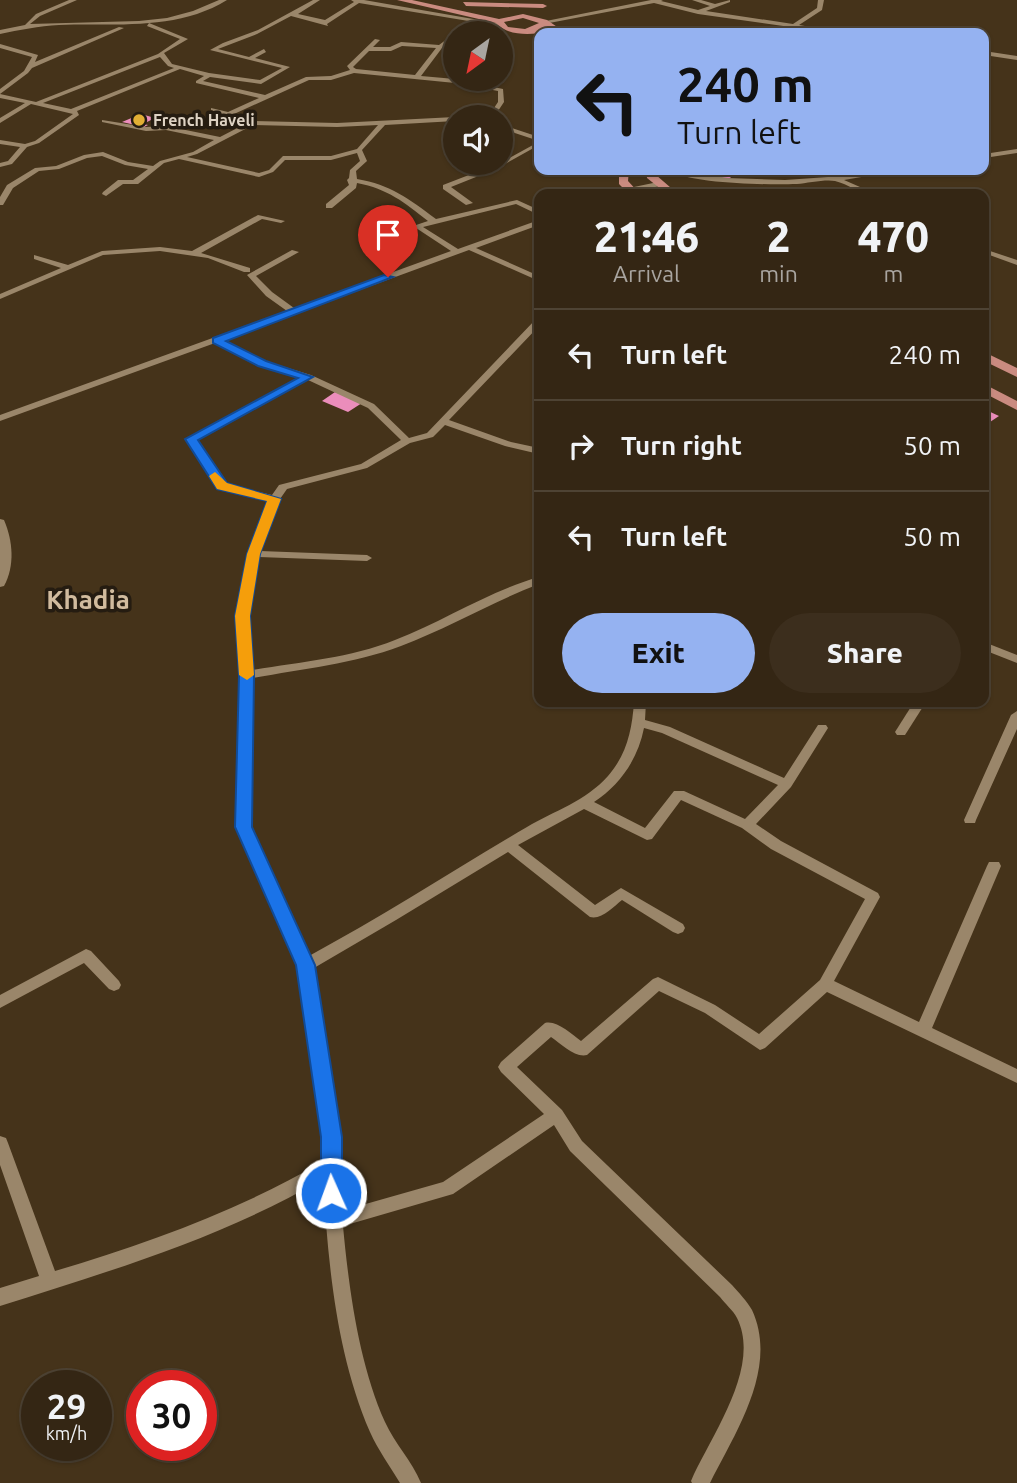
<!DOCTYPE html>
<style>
:root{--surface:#342614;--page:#3c2e1d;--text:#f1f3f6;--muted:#a9a5a0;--line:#4e4334;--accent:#95b2f1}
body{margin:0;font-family:Ubuntu,sans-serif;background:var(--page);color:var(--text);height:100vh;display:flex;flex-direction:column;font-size:26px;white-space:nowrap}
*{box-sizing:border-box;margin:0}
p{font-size:23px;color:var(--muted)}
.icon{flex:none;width:38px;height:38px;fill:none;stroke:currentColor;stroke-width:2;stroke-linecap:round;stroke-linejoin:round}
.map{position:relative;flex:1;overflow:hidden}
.side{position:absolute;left:534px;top:189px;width:455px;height:518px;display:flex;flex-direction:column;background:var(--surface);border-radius:14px;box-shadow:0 2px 5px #0004,0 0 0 2px var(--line)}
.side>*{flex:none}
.top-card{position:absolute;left:534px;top:28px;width:455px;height:147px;border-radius:14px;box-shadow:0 2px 5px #0004,0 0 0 2px var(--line);background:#95b2f1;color:#111;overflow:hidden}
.needle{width:46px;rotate:213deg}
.controls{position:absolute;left:443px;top:21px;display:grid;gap:14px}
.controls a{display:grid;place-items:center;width:70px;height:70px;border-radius:50%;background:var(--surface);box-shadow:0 2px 5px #0004,0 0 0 2px var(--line);font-size:35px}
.speed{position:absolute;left:21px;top:1370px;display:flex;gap:14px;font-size:35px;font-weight:700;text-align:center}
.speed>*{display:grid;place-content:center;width:91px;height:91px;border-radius:50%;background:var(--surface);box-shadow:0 2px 5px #0004,0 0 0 2px var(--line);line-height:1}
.speed small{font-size:18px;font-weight:400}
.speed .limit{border:10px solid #d22;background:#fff;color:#111}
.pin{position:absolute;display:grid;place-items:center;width:60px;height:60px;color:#fff;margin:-72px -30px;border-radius:50% 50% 50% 0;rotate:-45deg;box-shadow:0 0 7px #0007}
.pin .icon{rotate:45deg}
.me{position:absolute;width:77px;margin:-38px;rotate:358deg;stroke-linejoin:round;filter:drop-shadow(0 0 5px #0008)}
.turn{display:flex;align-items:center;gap:24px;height:147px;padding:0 28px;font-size:32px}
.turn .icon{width:91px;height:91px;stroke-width:2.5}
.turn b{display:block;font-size:49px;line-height:60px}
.eta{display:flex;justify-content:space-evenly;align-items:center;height:119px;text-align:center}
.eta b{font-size:42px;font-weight:800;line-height:49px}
.primary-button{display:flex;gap:14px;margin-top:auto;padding:14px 28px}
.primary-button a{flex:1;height:80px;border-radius:42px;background:var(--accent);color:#111;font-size:28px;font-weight:800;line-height:80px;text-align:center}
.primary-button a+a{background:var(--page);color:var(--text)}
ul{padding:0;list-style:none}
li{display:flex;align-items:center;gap:21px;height:91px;padding:0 28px;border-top:2px solid var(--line)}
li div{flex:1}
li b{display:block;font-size:26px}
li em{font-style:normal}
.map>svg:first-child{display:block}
</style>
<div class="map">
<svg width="1017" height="1483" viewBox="0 0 1017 1483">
<rect width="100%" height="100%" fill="#45331a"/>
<g fill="#eb8dbb">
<path d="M141 114 155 118 143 124 148 125 144 127 122 122Z"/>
<path d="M702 170 717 174 722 170H741L727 180 689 171Z"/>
<path d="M335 392 362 403 348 412 322 401Z"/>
<path d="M984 409 999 416 984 426Z"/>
</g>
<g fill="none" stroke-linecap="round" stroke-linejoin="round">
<g fill="#9a866a" fill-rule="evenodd">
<path d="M69 0H77L40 16 30 24 139 21 167 18 193 11 219 0H227C177 31 115 23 59 25 39 26 19 30 0 34V30L25 25 36 14Z"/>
<path d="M313 0H320L298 14 325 20 354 2 351 0H364L502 24 499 26 359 3 327 24 328 26 291 16 257 34 218 49 249 57 264 49 266 52 255 58 290 67 261 84 210 77 203 81 265 95 306 77 331 76 350 70 347 66 375 39 380 40 373 47H390L401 42 439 45 455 33V38L442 48 421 76 455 79 503 89 504 102 494 117H488L498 102V91L455 83 354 73 331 80H309L234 114 253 121 337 123 455 117H456L455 121 385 125 362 150 367 161 356 171 357 179C391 185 408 198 436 219L517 200 539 210V215L516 204 423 227 458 249 539 220V225L476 248 539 276V281L469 250 223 340 265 361 311 375 374 404 409 438 427 433 536 319 539 318V326L449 420 511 442 539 448V454L505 446 445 425 433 437 410 443 367 468 287 489 280 499 260 551 367 555 372 558 367 561 259 557 248 616 252 670C300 662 350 658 395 640 444 621 489 591 539 577V584C492 602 448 628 401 646 353 664 302 669 253 678L250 827 309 956C383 916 454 870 527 827 554 811 586 801 608 776 627 754 632 730 634 702H646L645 720 670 727 784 778 818 725H826L828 728 791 787 756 824 781 841 878 893 880 897 834 981 919 1022 987 866 989 862H999L1001 866 932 1028 1017 1069V1083L827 992 765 1048 760 1050 705 1013 659 991 587 1055C575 1058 561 1044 551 1037L517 1067 562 1110 582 1141 732 1285C739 1293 747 1301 752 1310 779 1368 735 1433 710 1483H692L691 1481C710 1437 762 1368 737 1318 733 1310 725 1304 720 1297L570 1151 554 1125 453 1194 343 1226C349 1290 359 1364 385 1422 395 1444 412 1461 421 1483H400C390 1466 378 1450 370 1432 336 1353 328 1263 323 1179 222 1238 110 1271 0 1306V1288L39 1276 0 1165V1136L6 1138 8 1143 55 1271C148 1243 238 1211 322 1162L324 1137 299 965 236 827 241 675 236 616 249 554 269 501 219 488 186 439 300 378 259 365 215 343 0 421V415L287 311 266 296 247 275 292 250 299 252 256 276 272 292 294 308 451 251 413 226 428 221C404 202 388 189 357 183L356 188 332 208H326V204L349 185 347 180 349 178 350 170 360 161 357 153 331 160H285L273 172 259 177 179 159 164 163 138 184H123L106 196 102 194 103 192 118 180H133L148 169 125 165 102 156 87 158 59 169 39 171 13 188 3 205H0V197L7 185 35 168 56 166 84 155 103 152 128 162 153 166 160 161 193 152 214 140 166 130 146 131 102 122V120L146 127 166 126 220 137 247 123 211 110V108L228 112 259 98 196 83V81L204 76 180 69 77 111 79 115 39 143 27 147 12 164 0 167V163L8 161 20 147 0 144V140L25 144 35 141 73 114 31 104 0 123V118L25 103 0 98V94L36 102 158 54 180 39 147 26 149 23 188 39 164 53 172 64 209 73 260 80 282 68 210 50 223 43 258 30ZM402 46 436 48 415 75 356 69 353 67 369 51H391ZM160 57 168 66 174 68 71 109 43 103ZM253 125 337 127 378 125 357 149 331 156H283L269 170 259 173 187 157 197 154ZM308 380 368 408 401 440 361 464 279 485 272 495 226 484 196 440ZM644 728 662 733 778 785 745 819 684 791H674L645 828 594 802C620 785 638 759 644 728ZM681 800 742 828 771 849 865 899 820 980 759 1034 715 1005 658 977 653 979 581 1041C571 1034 557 1020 545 1023L501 1062 498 1067 501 1072 544 1114 443 1182 341 1211 338 1166 340 1137 314 968 396 920 508 852 590 917C602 920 613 907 622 900L673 932 678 934 683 932 685 928 683 924 621 888 595 905 518 845 584 809 647 840 652 839Z"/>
<path d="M651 0H663L661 1 698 10 710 6 692 0H701L715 4 730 0V2L706 11 793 24 817 8 818 0H824L822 10 799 25 846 33H833L698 14 654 3 544 24 541 22Z"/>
<path d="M119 27 124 28 32 68 28 73 0 94V89L24 71 32 57 0 48V44L38 55 35 62Z"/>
<path d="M984 51 1017 56V60L984 55Z"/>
<path d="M500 124 539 137V145L496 169 451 187 473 203 466 205 443 189V185L500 163 533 145 536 140 500 128Z"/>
<path d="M1017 149V153L984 158V154Z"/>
<path d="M668 170H679L728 178 785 180 842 176 887 170H902L844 180 876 194C860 195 849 184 835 181 826 179 807 183 797 184 767 185 691 184 668 170Z"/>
<path d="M658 182 662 184 661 186 614 194H600Z"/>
<path d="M258 215 285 221 281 223 262 219 201 253 250 268V272H244L208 258 160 251 103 255 0 299V294L61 268 34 259V255L68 265 102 251 160 247 192 251Z"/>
<path d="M984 249 1017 260V265L984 253Z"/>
<path d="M0 519 4 520C13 541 15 566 4 586L0 587Z"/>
<path d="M984 642 1017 655V663L984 650Z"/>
<path d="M914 702H926L905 735H897L895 732Z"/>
<path d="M1017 711V729L976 820 975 823H965L964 820 1011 715Z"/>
<path d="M86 949 91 951 119 981 121 985 119 989 114 991 109 989 84 963 0 1008V995Z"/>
</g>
<g fill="#ca8b80" fill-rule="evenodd">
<path d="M397 0H412L499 19 523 14 547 20 566 33H556L545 27 540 30 545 33C530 34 509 37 496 23ZM523 18 539 23 525 29 508 27 504 22Z"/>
<path d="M463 2 543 4 547 6 543 8 466 6Z"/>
<path d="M619 170H629L628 181 640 194H629L619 184Z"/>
<path d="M646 170H656V175L678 194H667L647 178Z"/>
<path d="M984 352 1017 368V377L984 361Z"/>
<path d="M984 384 1017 401V410L984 393Z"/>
</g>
</g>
<path fill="#1a73e8" stroke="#114b97" stroke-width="2" d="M384 275 393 277 226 341 266 361 313 377 198 440 227 483 281 499 260 554 250 616 254 675 252 827 315 965 342 1137V1193L339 1200 331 1203 324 1200 321 1193V1137L296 965 235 827 239 675 235 616 247 554 267 501 217 489 185 439 298 378 258 366 213 343V338Z"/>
<path fill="#f59e0b" d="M215 472 227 483 281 499 260 554 250 616 254 675 247 680 239 675 235 616 247 554 267 501 217 489 209 476Z"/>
<circle fill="#e2af34" stroke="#251c11" stroke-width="2.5" cx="139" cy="120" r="7"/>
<g text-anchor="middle" stroke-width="7" stroke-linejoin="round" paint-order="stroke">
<g font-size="16" font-weight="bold" fill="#ded3c4" stroke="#251c11" text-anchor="start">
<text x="153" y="126">French Haveli</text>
</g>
<g font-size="26" font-weight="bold" fill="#d1bb9e" stroke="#251c11">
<text x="88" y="609">Khadia</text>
</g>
</g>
</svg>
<div class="controls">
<a><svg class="needle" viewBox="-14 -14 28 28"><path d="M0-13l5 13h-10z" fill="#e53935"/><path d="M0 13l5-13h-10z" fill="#a9a5a0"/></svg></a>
<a><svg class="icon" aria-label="sound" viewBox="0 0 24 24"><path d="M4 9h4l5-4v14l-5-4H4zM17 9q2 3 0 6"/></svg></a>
</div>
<div class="speed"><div>29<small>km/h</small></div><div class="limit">30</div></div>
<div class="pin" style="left:388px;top:277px;background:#d93025"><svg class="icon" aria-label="arrive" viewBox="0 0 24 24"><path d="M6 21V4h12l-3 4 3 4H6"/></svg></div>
<svg class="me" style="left:331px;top:1193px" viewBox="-20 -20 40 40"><circle r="17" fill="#1a73e8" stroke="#fff" stroke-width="3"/><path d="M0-11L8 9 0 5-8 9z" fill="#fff"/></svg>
<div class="top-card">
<div class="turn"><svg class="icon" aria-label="left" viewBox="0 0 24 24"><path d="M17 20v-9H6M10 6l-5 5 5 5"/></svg><div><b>240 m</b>Turn left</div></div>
</div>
<section class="side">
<div class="eta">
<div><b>21:46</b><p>Arrival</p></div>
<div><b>2</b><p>min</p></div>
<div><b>470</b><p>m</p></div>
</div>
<ul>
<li><svg class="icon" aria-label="left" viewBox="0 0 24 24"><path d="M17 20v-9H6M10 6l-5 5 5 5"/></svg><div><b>Turn left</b></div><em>240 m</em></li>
<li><svg class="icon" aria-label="right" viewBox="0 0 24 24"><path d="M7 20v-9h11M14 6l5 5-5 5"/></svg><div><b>Turn right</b></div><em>50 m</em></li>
<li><svg class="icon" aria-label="left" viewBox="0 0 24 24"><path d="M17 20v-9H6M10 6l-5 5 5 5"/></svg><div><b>Turn left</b></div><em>50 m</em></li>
</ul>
<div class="primary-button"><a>Exit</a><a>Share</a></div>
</section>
</div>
